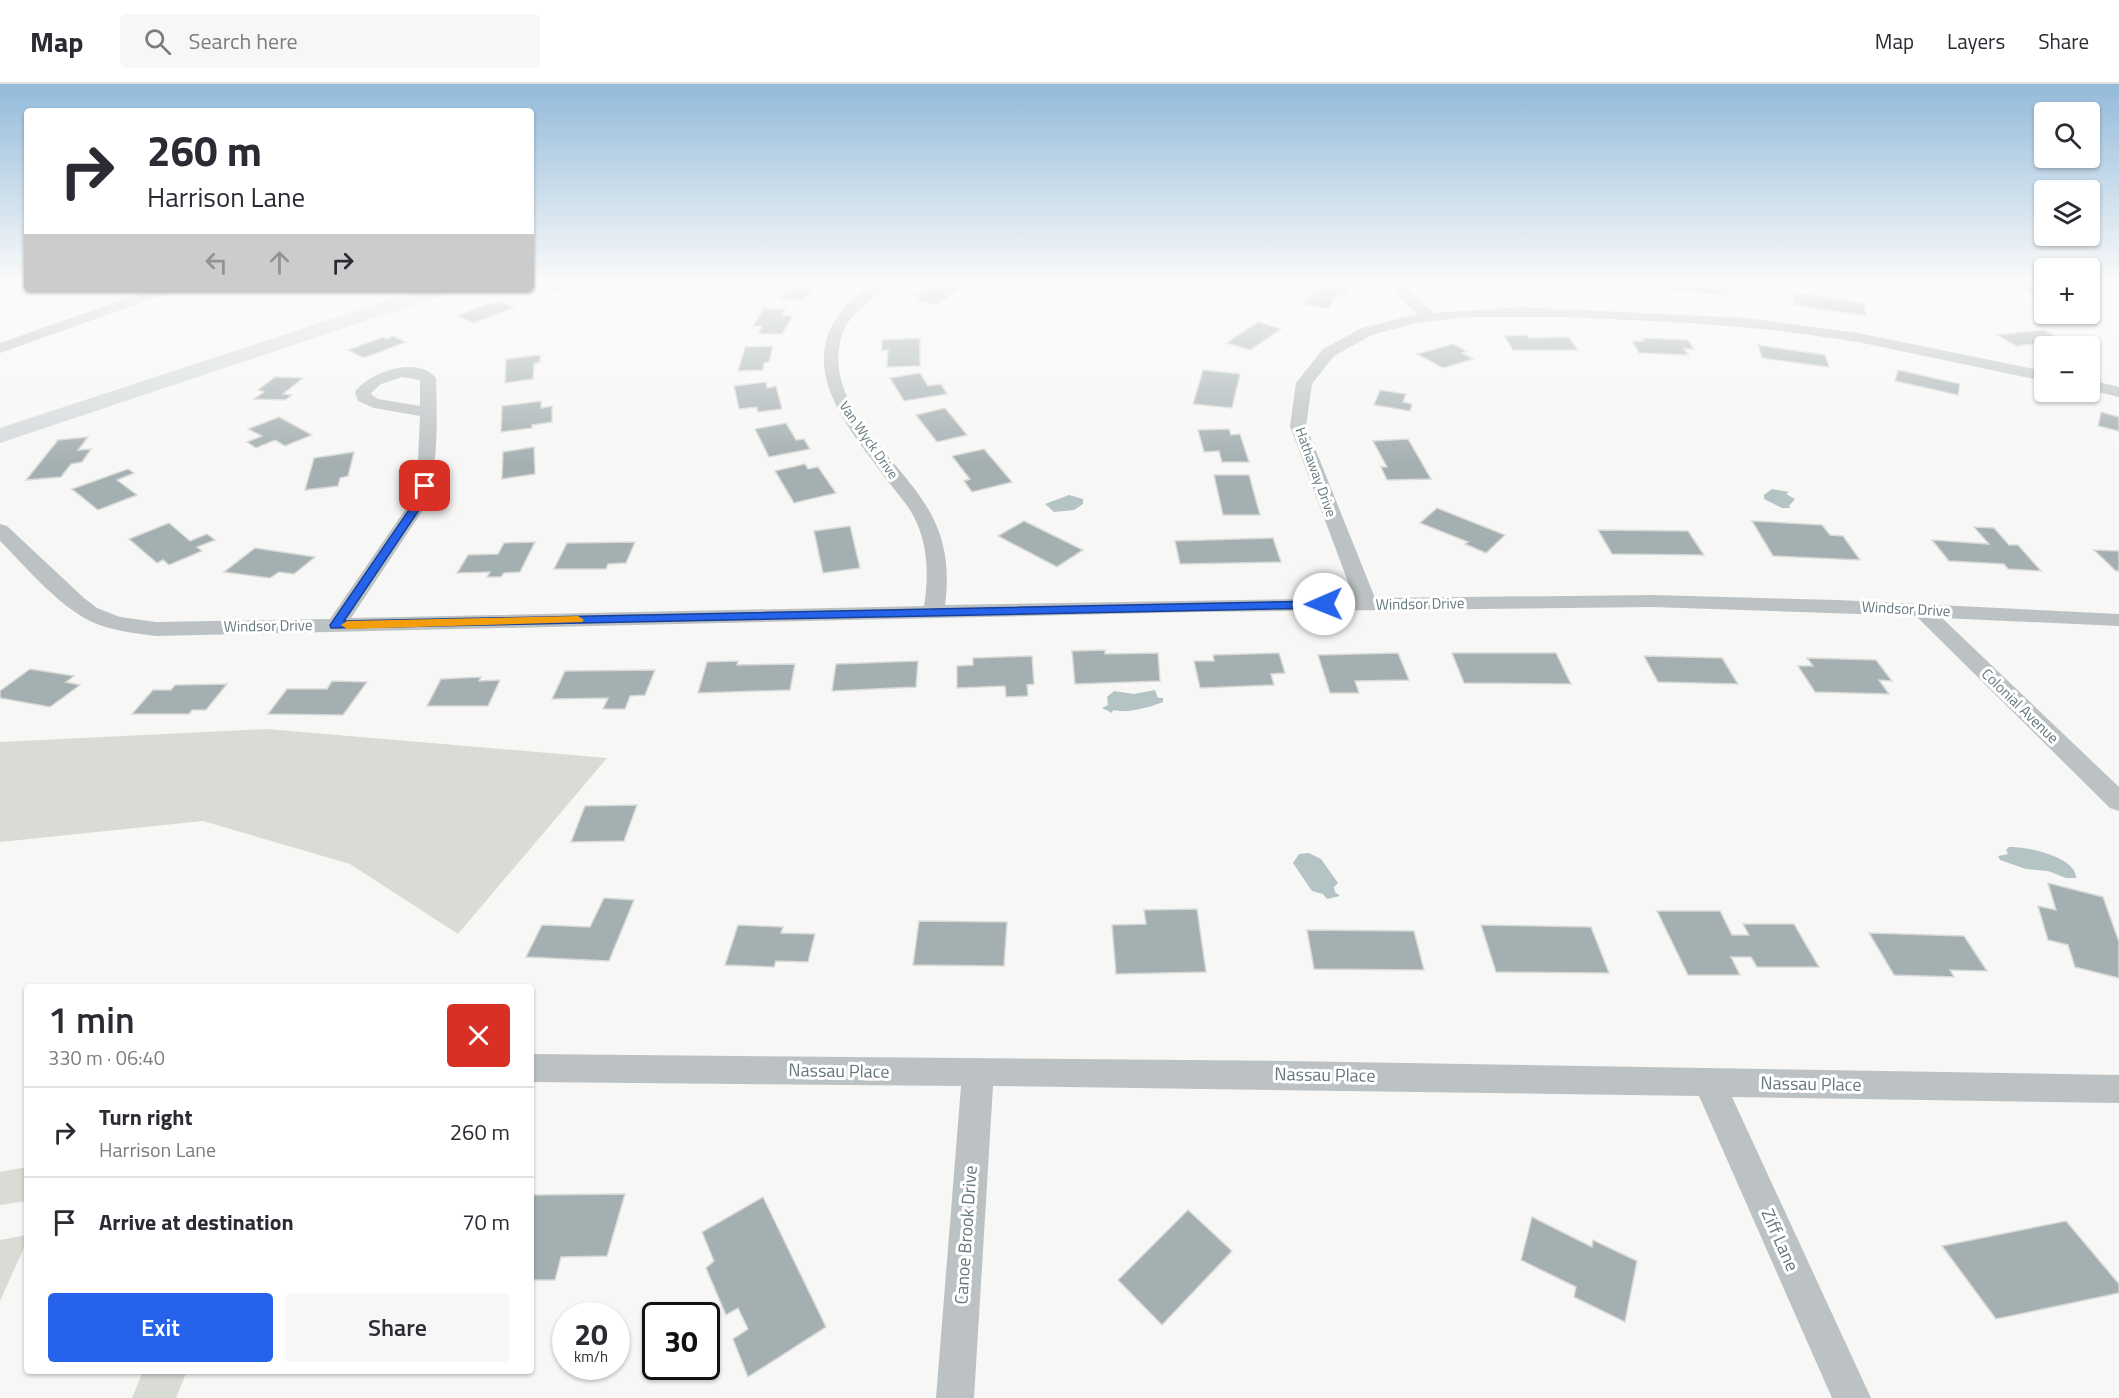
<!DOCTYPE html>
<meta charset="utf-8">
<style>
:root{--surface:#fff;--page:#f7f7f7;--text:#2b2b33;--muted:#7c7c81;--line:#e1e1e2;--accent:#2563eb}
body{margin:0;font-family:"Titillium Web",sans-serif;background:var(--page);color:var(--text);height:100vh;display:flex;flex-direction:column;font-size:22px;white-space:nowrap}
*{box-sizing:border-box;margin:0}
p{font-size:20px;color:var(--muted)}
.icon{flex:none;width:33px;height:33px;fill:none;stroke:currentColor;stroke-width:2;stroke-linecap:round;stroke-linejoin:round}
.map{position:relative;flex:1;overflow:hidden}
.details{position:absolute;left:24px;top:900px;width:510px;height:390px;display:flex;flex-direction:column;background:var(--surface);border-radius:6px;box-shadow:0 2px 4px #0004}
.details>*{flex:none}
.banner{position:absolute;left:24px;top:24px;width:510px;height:183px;border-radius:6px;box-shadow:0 2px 4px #0004;background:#fff;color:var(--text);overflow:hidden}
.controls{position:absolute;left:2034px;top:18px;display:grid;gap:12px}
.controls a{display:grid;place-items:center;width:66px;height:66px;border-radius:6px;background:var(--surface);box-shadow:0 2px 4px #0004;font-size:30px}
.speed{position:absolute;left:552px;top:1218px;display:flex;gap:12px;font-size:30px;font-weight:700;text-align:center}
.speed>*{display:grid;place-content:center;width:78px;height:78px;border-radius:50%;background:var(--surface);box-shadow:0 2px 4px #0004;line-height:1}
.speed small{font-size:15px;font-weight:400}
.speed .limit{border:3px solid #111;border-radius:9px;background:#fff;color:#111}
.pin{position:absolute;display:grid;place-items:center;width:51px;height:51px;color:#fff;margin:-26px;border-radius:12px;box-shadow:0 3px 9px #0006}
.me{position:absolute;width:66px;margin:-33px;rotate:269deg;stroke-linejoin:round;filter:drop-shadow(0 0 4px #0008)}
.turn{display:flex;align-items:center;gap:21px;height:126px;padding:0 24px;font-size:27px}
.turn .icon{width:78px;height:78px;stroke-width:2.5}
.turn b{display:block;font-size:42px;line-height:51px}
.lanes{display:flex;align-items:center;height:57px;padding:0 24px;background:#0003;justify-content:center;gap:30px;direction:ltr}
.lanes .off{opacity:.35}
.round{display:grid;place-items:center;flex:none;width:63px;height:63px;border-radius:6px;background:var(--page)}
.summary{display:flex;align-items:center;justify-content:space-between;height:102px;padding:0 24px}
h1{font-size:36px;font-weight:600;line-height:45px}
.action{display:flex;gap:12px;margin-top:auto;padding:12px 24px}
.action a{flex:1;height:69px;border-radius:6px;background:var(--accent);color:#fff;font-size:24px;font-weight:600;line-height:69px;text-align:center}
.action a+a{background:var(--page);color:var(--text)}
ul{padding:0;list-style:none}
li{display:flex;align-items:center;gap:18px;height:90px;padding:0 24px;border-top:2px solid var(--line)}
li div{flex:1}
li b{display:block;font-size:22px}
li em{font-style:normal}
header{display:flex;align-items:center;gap:36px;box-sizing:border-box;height:84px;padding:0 30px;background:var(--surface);border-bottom:2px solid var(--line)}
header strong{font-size:28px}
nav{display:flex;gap:33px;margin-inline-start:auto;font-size:21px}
.search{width:420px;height:54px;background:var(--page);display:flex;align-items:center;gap:15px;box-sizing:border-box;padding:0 21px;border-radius:6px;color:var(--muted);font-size:22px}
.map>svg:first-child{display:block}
</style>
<header>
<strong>Map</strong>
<div class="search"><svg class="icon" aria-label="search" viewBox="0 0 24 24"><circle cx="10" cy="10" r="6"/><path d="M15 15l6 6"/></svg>Search here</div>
<nav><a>Map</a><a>Layers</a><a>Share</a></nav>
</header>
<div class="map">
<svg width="2119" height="1314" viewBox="0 0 2119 1314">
<rect width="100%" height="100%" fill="#f7f7f5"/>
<g fill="#d8dcd4">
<path d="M267 645 607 674 458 850 350 780 203 737 0 758V658Z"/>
<path d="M27 1083V1117L0 1121V1088Z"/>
<path d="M27 1151V1157L0 1217V1156Z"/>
<path d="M143 1287H187L176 1314H132Z"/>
</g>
<g fill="#b4c3c4">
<path d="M1772 405 1789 408 1786 410 1795 415 1789 422 1790 424H1782L1764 415V411Z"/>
<path d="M1069 411 1083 415V420L1074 426 1054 428 1045 420Z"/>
<path d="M1155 606 1158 614H1163V618C1151 623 1126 630 1113 626L1112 629 1102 624 1108 621 1107 613 1114 607 1134 610Z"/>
<path d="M2009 763C2025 762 2077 773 2076 794H2066L2048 787 2026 785 2000 776 1998 772 2008 770 2006 766Z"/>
<path d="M1309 769 1321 775 1338 799 1334 803 1335 808 1340 812 1327 815 1323 810 1312 807 1293 779 1299 770Z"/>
</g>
<g fill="#a4afb1" stroke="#d9d9d7" stroke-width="1.5">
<path d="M554 197H585L556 208 542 202Z"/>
<path d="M798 197 823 198 801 217 778 214Z"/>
<path d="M936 197 953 200 951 203 960 205 936 221 916 216 920 212 915 211Z"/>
<path d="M1553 197H1604L1610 205 1557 204Z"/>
<path d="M1670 197 1724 201 1728 211 1673 207Z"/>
<path d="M2031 198 2044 204V215L2027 207H2021L2014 204H2020L2014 201Z"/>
<path d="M1318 200 1348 205 1343 212 1337 211 1328 225 1303 220Z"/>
<path d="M1793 208 1864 219 1866 232 1794 221Z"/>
<path d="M501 218 515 223 474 239 456 232 489 219 493 221Z"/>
<path d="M764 224 786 225 782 231 793 232 782 250H758L762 242H753Z"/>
<path d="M1258 238 1281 245 1250 266 1226 259Z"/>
<path d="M2044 246 2064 257 2016 262 1997 251Z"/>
<path d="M1527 251 1529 254 1569 253 1578 266H1513L1504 252Z"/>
<path d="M393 252 406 258 364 274 348 266 383 253 387 255Z"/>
<path d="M920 254V282L887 283 888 266 882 267V256Z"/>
<path d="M1642 254 1688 256 1694 265H1684L1689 271 1639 269 1632 257H1644Z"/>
<path d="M1453 260 1467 267 1462 269 1473 275 1443 284 1417 270Z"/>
<path d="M1758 261 1825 271 1829 283 1762 274Z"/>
<path d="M773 262 769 278 764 279 763 286 738 287 745 263Z"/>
<path d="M540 271V278L534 280 533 295 505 299 506 275Z"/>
<path d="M1203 286 1240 290 1232 324 1193 320Z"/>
<path d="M1898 286 1960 300 1958 311 1895 297Z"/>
<path d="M920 289 928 302 941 300 947 310 904 317 890 294Z"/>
<path d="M275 293 303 294 283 310 292 311 285 316 254 315 264 308 258 306Z"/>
<path d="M766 298 767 304 776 302 782 325 758 328 757 323 739 325 734 302Z"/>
<path d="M1380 306 1406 310 1403 318 1412 320 1410 327 1374 321Z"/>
<path d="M541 317V324L552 322V338L532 341V344L501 348 502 322Z"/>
<path d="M945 324 967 351 937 358 916 331Z"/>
<path d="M2101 328 2119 333V347L2098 342Z"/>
<path d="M279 333 312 351 285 362 275 356 256 364 247 358 262 352 248 345Z"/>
<path d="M786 339 796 356 804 355 810 365 769 373 755 345Z"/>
<path d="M1229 345 1231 351 1240 350 1249 378H1222L1219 367 1204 368 1198 346Z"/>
<path d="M88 353 78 366 91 365 82 378 71 380 61 393 26 396 58 356Z"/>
<path d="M1408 355 1431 395 1387 396 1381 383H1387L1373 357Z"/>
<path d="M534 363 535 390 502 395 503 368Z"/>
<path d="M984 365 1012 398 972 408 964 397 970 395 952 372Z"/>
<path d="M354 368 348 392 340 394 338 402 305 406 314 374Z"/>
<path d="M805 380 808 385 818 383 836 409 794 419 775 387Z"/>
<path d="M128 385 134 389 117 396 137 411 98 426 72 405Z"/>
<path d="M1214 391H1249L1260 431H1223Z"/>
<path d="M1437 424 1505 451 1486 469 1465 460 1468 458 1420 439Z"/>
<path d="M1024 437 1083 466 1057 483 998 452Z"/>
<path d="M1752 437 1822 441 1830 451 1843 452 1860 476 1773 472Z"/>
<path d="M169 439 190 457 207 450 215 456 197 463 202 467 169 481 163 476 157 479 129 455Z"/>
<path d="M850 442 860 484 823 489 814 447Z"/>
<path d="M1974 443 1994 444 2009 461H2018L2041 487 2008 485 2004 480 1949 477 1932 456 1989 460Z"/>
<path d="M1598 446 1688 447 1704 471 1612 470Z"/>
<path d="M1273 454 1281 478 1180 480 1175 457Z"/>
<path d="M535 458 520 488 504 489 501 493H487L490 488 457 489 468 471 498 470 504 459Z"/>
<path d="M635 458 626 479 608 480 606 485H554L567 459Z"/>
<path d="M255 464 315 473 294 490 279 488 270 494 224 488Z"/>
<path d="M2094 466 2119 467V487H2116Z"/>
<path d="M1105 566V570L1158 569 1160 597 1075 600 1072 567Z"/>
<path d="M1279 569 1285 589 1271 590 1274 601 1200 604 1194 577H1214L1213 571Z"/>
<path d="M1398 569 1409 596 1355 597 1359 609H1330L1318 571Z"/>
<path d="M1452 569H1556L1571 600 1464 599Z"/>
<path d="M1032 572 1034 600 1027 601 1028 612 1006 613 1005 602 957 604V582L973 581V574Z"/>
<path d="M1644 572 1722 574 1738 600 1658 598Z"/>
<path d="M1807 574 1876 576 1892 597 1879 596 1889 610 1815 608 1798 582H1813Z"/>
<path d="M738 577 737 581 795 580 790 606 698 609 707 578Z"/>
<path d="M918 577 916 603 832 607 836 580Z"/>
<path d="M30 585 74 592 66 598 80 601 50 623 0 614V607Z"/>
<path d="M655 586 645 611 630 612 625 625H603L608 614 552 615 565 587Z"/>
<path d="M481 593 479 597 500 596 488 622H427L441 595Z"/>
<path d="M332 597 367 598 343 631 268 630 287 605H327Z"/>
<path d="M227 600 206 626H192L189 630H132L153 606H171L175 601Z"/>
<path d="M637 721 624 757 571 758 585 722Z"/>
<path d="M2048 799 2103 813 2119 858V894L2075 883 2068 861 2048 856 2038 822 2056 826Z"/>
<path d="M604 814 634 816 609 877 526 873 542 841 590 843Z"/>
<path d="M1197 825 1206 888 1116 890 1112 841 1146 840 1144 826Z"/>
<path d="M1657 827H1720L1732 851H1749L1743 840H1794L1819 883H1757L1751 873H1731L1740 891H1688Z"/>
<path d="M919 837 1007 838 1004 882 913 881Z"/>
<path d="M738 841 783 843 781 849 815 850 808 878 776 877 774 883 725 881Z"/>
<path d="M1481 841 1591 843 1609 889 1496 888Z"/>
<path d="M1307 846 1414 847 1424 886 1314 885Z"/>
<path d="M1869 849 1964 852 1987 887 1950 886 1954 893 1894 891Z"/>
<path d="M625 1110 607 1172 561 1173 555 1196H531V1111Z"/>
<path d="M763 1113 826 1243 748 1293 733 1255 748 1245 738 1224 726 1231 706 1184 714 1177 702 1148Z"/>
<path d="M1188 1126 1232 1167 1162 1241 1118 1196Z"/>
<path d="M1532 1133 1592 1163 1593 1156 1637 1177 1625 1238 1574 1213 1576 1203 1521 1176Z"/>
<path d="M2066 1137 2119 1200V1209L1996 1235 1942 1162Z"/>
</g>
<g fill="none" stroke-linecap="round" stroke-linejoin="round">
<g fill="#bcc2c4" fill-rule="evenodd">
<path d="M875 197H891C876 216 850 226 842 251 819 323 908 379 934 436 947 463 949 492 945 521L1354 514 1290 342 1296 299 1323 265 1362 244 1418 230 1402 216 1389 197H1403L1412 210 1433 229 1521 223 1747 234 1858 249 2044 287V297L1858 258 1775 246 1690 239 1568 233H1468L1416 239 1372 251 1334 272 1312 300 1306 342 1375 514 1652 511 1838 516 2119 530V542L1942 534 2119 703V727L2110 724 1916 532 1652 523 1197 528 156 552C135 549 111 547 92 538 56 520 28 485 0 457V440L7 442 84 514 97 524 120 533 156 538 330 535 407 423 418 376 420 332 374 324 358 317 355 308C369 288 417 271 436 294 437 338 439 381 425 423L351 534 924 522C929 492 928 460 914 433 907 419 896 408 887 396 849 344 791 282 847 220 855 212 866 205 875 197ZM402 293 420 296V322L378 315 372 311 371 309 381 300Z"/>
<path d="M2106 197H2119V202L2108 200Z"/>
<path d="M156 204H176L174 207 0 269V259Z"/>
<path d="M2090 296 2119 303V313L2090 306Z"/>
<path d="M531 970 1286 977 2119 991V1019L1732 1013 1871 1314H1832L1699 1012 993 1002 974 1314H936L961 1002 531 998Z"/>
</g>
<path fill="#d4d9db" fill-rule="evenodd" d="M426 204H455L452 208 0 359V344Z"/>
</g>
<linearGradient id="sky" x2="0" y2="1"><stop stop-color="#93bada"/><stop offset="0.52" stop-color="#fbfbfa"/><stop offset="1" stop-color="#fbfbfa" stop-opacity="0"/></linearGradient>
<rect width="2119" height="381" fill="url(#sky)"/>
<path fill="#2563eb" stroke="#184099" stroke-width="1.5" d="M425 399 430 402 421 423 344 537 1324 517 1330 520 1324 524 331 544 330 541 411 423 419 402Z"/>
<path fill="#f59e0b" d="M578 532 584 536 582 538 347 545 341 541 347 537Z"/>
<g text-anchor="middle" stroke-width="6" stroke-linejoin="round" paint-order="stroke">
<g font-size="14" fill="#65787d" stroke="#fff">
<text transform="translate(869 356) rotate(55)" y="5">Van Wyck Drive</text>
<text transform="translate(1316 388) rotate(70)" y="5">Hathaway Drive</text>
</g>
<g font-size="15" fill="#65787d" stroke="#fff">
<text transform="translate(1420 520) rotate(-1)" y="5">Windsor Drive</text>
<text transform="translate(1906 525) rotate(3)" y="5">Windsor Drive</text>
<text transform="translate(268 542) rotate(-1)" y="5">Windsor Drive</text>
<text transform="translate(2020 622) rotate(44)" y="5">Colonial Avenue</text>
</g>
<g font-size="18" fill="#65787d" stroke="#fff">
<text transform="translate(839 987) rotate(1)" y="6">Nassau Place</text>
<text transform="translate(1325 991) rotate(1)" y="6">Nassau Place</text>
<text transform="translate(1811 1000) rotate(1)" y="6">Nassau Place</text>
<text transform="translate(966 1151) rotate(-86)" y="6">Canoe Brook Drive</text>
<text transform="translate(1780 1156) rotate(66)" y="6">Ziff Lane</text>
</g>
</g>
</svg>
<div class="controls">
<a><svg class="icon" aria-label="search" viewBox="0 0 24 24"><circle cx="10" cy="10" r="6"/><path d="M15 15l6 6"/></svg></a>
<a><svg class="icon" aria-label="layers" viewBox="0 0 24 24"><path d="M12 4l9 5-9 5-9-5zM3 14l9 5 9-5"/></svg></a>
<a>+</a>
<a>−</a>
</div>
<div class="speed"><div>20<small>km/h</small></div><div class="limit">30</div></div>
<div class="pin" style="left:425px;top:402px;background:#d93025"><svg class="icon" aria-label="arrive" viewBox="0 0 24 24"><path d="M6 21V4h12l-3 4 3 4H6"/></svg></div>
<svg class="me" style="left:1324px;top:520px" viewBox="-20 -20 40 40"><circle r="19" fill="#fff"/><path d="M0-13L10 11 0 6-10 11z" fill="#2563eb"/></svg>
<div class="banner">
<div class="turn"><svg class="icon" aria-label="right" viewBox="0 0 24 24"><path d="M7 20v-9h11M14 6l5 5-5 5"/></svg><div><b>260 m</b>Harrison Lane</div></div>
<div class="lanes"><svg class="icon off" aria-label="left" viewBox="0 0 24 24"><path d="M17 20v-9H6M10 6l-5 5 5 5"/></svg><svg class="icon off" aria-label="ahead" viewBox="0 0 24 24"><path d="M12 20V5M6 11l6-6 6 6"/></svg><svg class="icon" aria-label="right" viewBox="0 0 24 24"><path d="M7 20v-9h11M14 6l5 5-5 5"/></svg></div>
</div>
<section class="details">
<div class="summary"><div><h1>1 min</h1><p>330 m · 06:40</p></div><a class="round" style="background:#d93025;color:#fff"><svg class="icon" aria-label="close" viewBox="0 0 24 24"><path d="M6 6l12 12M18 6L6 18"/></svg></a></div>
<ul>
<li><svg class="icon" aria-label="right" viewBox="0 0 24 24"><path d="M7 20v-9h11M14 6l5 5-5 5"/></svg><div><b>Turn right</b><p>Harrison Lane</p></div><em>260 m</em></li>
<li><svg class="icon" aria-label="arrive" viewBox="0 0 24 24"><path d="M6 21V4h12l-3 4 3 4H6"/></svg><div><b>Arrive at destination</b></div><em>70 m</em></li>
</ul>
<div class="action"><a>Exit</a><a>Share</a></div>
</section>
</div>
